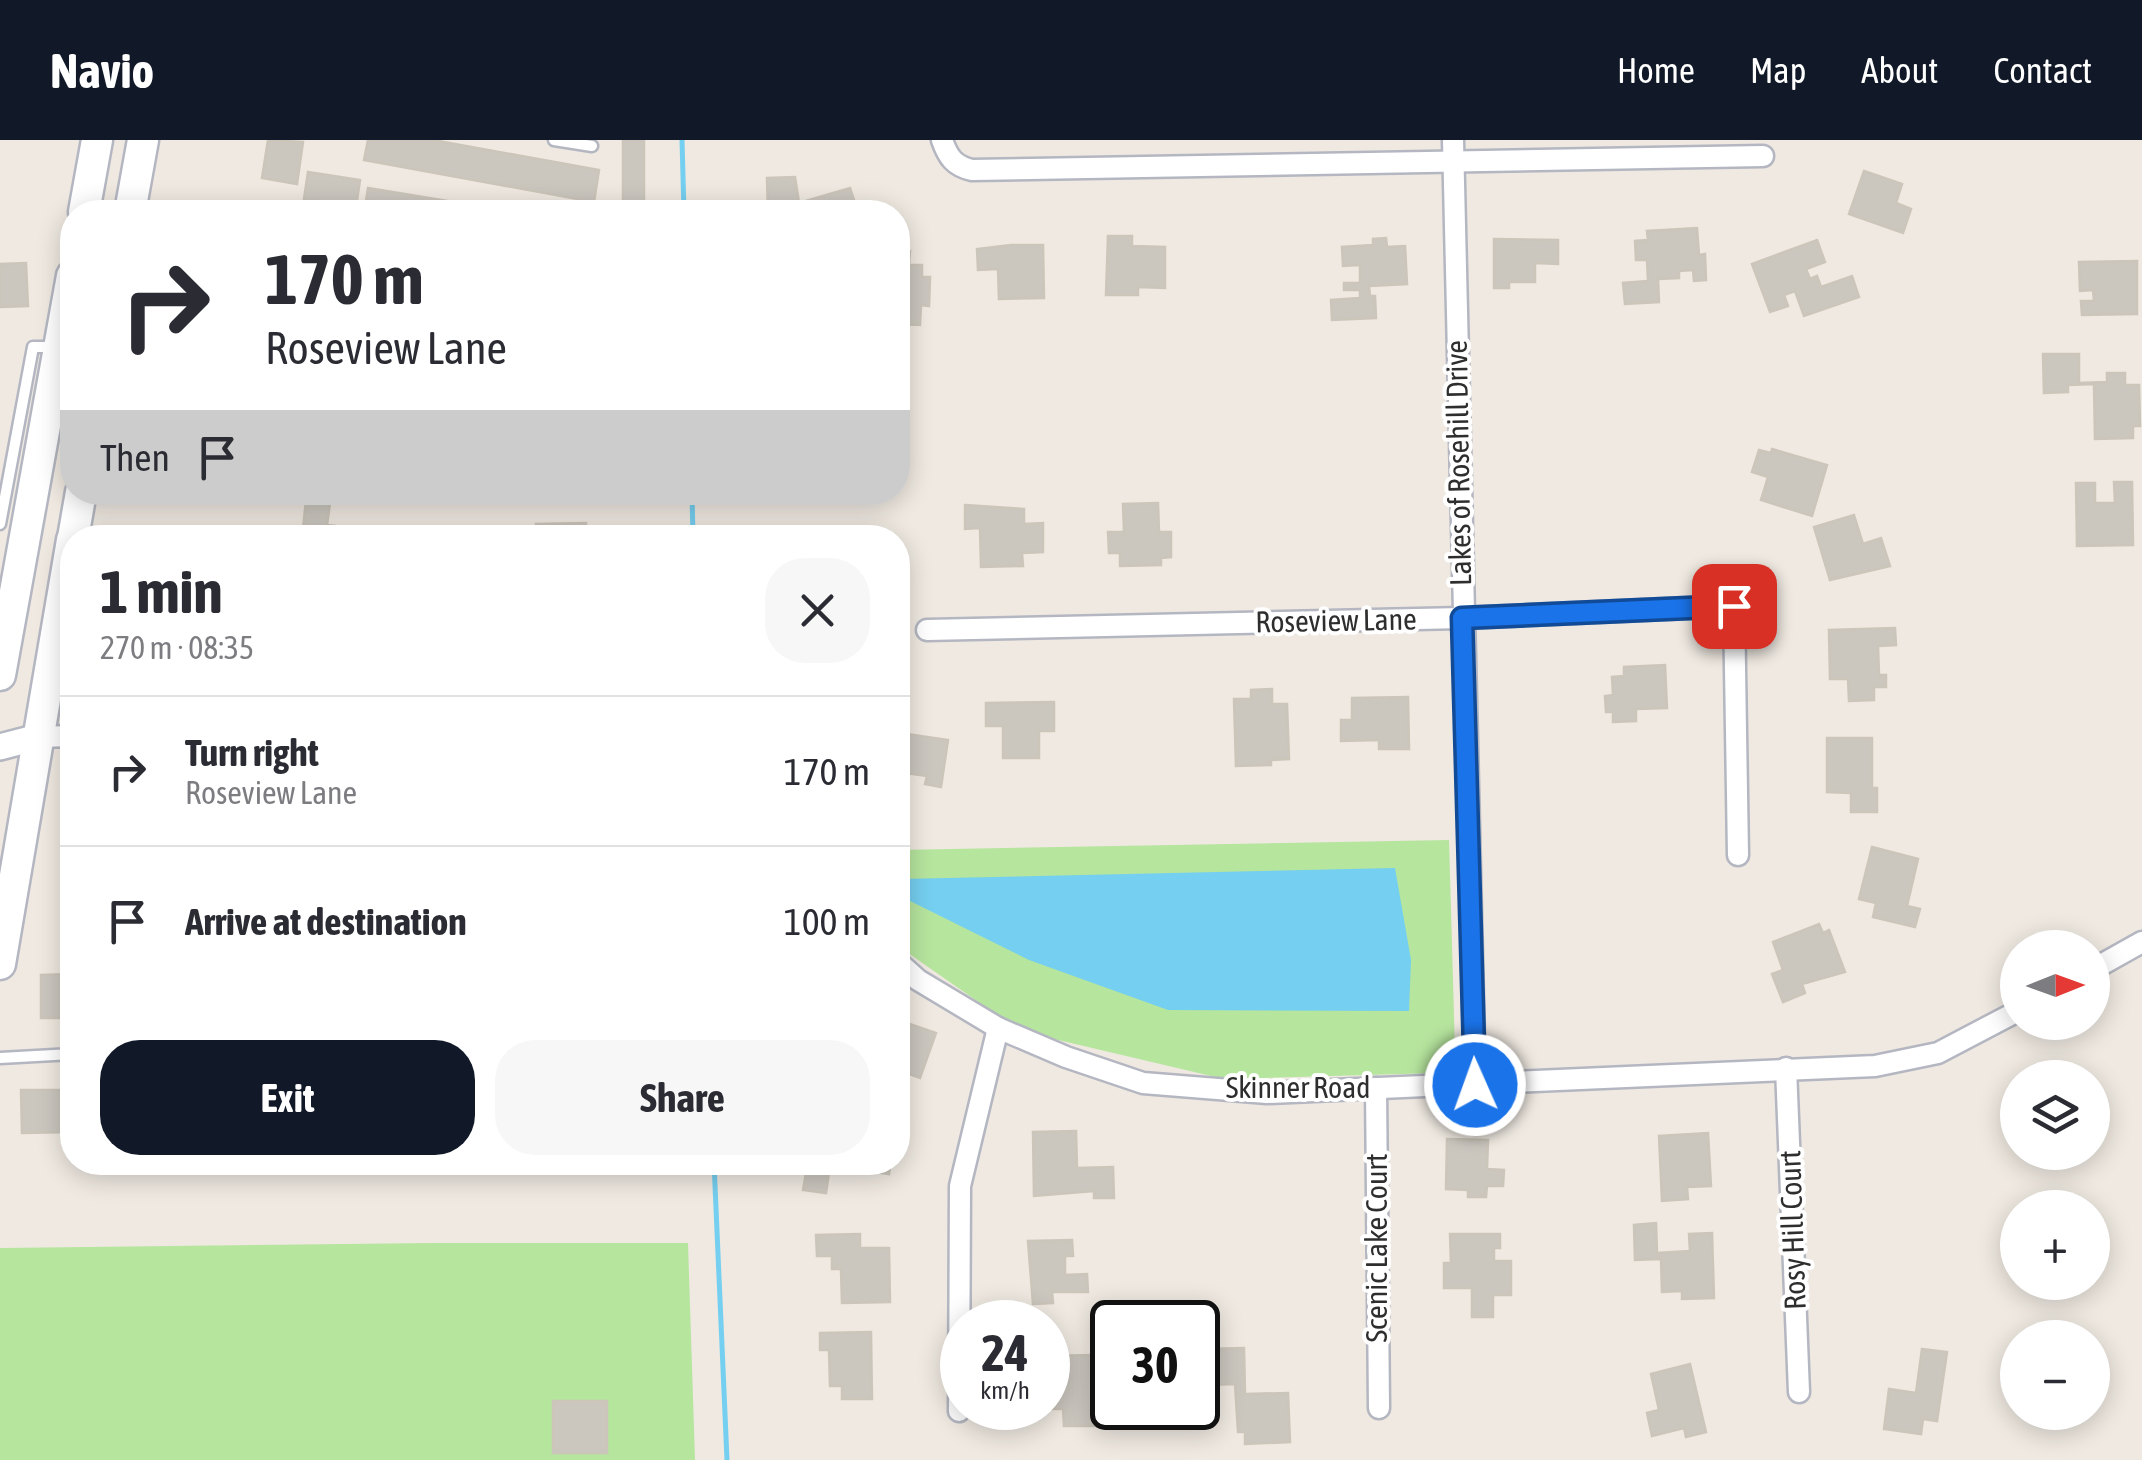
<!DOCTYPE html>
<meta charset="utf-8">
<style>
:root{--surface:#fff;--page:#f7f7f7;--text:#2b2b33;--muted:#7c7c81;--line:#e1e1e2;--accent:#111827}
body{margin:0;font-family:"Asap Condensed",sans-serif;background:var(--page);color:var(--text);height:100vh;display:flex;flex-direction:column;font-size:38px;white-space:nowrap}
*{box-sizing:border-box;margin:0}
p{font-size:32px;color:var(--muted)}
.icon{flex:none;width:55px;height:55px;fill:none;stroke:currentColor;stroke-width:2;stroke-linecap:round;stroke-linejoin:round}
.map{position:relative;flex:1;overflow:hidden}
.drawer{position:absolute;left:60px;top:385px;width:850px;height:650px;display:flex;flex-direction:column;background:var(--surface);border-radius:40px;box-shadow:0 5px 25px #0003}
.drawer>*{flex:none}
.top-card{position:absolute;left:60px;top:60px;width:850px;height:305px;border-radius:40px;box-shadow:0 5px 25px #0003;background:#fff;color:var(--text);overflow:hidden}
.needle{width:65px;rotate:89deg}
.tools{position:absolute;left:2000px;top:790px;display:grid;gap:20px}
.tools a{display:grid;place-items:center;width:110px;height:110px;border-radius:50%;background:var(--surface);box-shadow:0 5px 25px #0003;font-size:50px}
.speed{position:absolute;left:940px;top:1160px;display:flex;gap:20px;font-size:50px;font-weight:700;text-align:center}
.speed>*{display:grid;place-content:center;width:130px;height:130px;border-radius:50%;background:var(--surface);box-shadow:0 5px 25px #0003;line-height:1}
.speed small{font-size:25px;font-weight:400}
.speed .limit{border:5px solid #111;border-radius:15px;background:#fff;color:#111}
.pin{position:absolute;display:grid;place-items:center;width:85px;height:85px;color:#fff;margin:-42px;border-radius:20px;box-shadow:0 5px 15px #0006}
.me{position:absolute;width:110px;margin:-55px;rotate:358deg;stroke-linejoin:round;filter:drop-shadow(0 0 8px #0008)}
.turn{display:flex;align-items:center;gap:35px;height:210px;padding:0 40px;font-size:45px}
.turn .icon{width:130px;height:130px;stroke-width:2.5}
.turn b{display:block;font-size:70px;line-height:85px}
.then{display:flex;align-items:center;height:95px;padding:0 40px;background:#0003;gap:20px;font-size:38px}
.round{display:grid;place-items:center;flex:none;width:105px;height:105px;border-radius:40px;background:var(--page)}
.head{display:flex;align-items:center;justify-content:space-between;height:170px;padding:0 40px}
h1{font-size:60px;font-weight:700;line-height:75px}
.action{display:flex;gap:20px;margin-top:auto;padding:20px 40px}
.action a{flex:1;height:115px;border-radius:40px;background:var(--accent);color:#fff;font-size:40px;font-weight:700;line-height:115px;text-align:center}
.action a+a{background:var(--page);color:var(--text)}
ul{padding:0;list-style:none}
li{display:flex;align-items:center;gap:30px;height:150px;padding:0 40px;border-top:2px solid var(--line)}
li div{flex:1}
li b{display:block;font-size:38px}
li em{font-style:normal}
header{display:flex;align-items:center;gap:60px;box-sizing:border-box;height:140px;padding:0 50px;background:var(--accent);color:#fff}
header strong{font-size:48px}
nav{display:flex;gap:55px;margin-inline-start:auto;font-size:35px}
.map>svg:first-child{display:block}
</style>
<header>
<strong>Navio</strong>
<nav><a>Home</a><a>Map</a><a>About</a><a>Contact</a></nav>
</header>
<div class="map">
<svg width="2142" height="1320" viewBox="0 0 2142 1320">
<rect width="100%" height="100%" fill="#efe9e1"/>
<g fill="#b6e59e" fill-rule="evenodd">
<path d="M1449 700 1455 911 1437 933 1224 939 1020 891 898 806V710Z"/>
<path d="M433 1103H688L695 1320H0V1108ZM553 1261H607V1312H553Z"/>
</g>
<path fill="#75cff0" d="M1395 728 1411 820 1409 871 1168 870 1029 820 898 755 900 739Z"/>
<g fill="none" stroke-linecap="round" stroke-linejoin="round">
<g stroke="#75cff0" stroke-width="5">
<path d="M682 0 684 72"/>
<path d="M692 352 693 398"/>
<path d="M714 1022 727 1320"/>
</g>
</g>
<g fill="#cbc7bf" stroke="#cbc5ba" stroke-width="2.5">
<path d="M268 0 303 2 297 44 262 38Z"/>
<path d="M368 0H433L599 30 594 62 364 20Z"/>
<rect x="623" y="0" width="21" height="72"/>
<path d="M1864 31 1902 44 1896 63 1911 69 1903 93 1849 74Z"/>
<path d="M308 32 360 40 356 67 304 59Z"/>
<path d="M795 37 799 63 850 48 858 72H768L767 38Z"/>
<path d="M368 48 515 72H391L365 68Z"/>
<path d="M1697 88 1699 115 1705 114 1706 140 1694 141 1693 130 1679 131V138L1658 139 1659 162 1625 164 1623 143 1648 141 1647 120H1636L1635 101 1648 100 1647 91Z"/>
<path d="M1108 96H1132V106L1165 107V148L1138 147V155H1106Z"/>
<path d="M1386 98 1387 107 1405 106 1407 144 1369 146 1370 156H1375L1376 178 1332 180 1331 160 1360 158V150H1344V143H1360V125L1343 126 1342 107 1373 105V99Z"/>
<path d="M1494 99 1558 100V124L1535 123V142H1509V148H1494Z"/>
<path d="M1817 100 1825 122 1806 129 1810 139 1817 136 1821 147 1852 136 1859 157 1804 176 1795 151 1784 155 1788 166 1770 172 1752 124Z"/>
<path d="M1011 105H1043L1044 158 999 159 998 129 978 130 977 109Z"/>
<path d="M898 111H910L909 125H922V137H930L929 166 921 165 920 185 898 184Z"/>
<path d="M2137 121V174L2082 175 2081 161H2094L2093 150 2080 151 2079 122Z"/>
<path d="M26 123 28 166 0 167V124Z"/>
<path d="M2043 214H2079V243L2107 242V233H2125V245H2139L2140 286H2133V298L2095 299 2094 244 2068 245V252L2044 253Z"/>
<path d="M1772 309 1827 325 1812 376 1761 360 1768 337 1752 332 1759 310 1771 313Z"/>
<path d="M2114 342H2132L2133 405 2077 406 2076 343H2095V363H2115Z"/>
<path d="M306 360 330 363 327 385 354 388 353 398H302Z"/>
<path d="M1158 363 1159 392H1171V417L1161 418V425L1120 426V413H1109L1108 392H1124L1123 364Z"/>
<path d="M965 365 1024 369V384L1043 383V412L1022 413 1023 426 981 427 980 388 965 389Z"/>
<path d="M1854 375 1863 404 1881 398 1890 426 1830 440 1814 387Z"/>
<path d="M586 383V398H536V384Z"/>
<path d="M1895 488 1896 505 1878 506 1879 535H1886V547H1874V560L1849 561 1848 539H1830L1829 490Z"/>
<path d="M1665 525 1667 568 1636 569V581L1613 582V572H1606L1605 556 1613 555 1612 537 1624 536V527Z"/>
<path d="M1272 549V564H1287L1289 619 1271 620V625L1236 626 1234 559H1251V550Z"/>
<path d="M1408 557 1409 609H1379V600L1341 601V580H1352V558Z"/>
<path d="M1054 562V591H1039V618H1003V586H986V563Z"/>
<path d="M898 583 908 585 907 594 948 600 941 647 925 644 927 636 898 632Z"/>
<path d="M1827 598H1872V648H1877V672H1851V653L1827 652Z"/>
<path d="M1872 707 1918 719 1907 766 1920 769 1915 787 1873 777 1876 763 1859 759Z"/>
<path d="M1819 784 1823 793 1829 790 1845 832 1802 844 1805 853 1783 862 1772 834 1783 830 1773 802Z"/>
<path d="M72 834V878H41V835Z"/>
<path d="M898 880 936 893 920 938 898 930Z"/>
<path d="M21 950H72V992L22 993Z"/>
<path d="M1076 991 1077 1028 1113 1027 1114 1058H1094V1051L1034 1056 1033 992Z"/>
<path d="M1708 993 1711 1046 1687 1047 1688 1059 1662 1061 1659 996Z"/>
<path d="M1447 999 1488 1000 1487 1029 1504 1030 1503 1046H1487L1486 1057H1468V1050L1446 1049Z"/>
<path d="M808 1022H891L889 1034 830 1025 826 1053 803 1050Z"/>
<path d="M1656 1083 1657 1113 1690 1111 1689 1094 1712 1093 1714 1158 1682 1159V1151L1662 1152 1661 1119 1635 1120 1634 1085Z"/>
<path d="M860 1094V1108H889L890 1162 842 1163 841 1129H832V1116H817L816 1095Z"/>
<path d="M1450 1094H1500V1108H1494V1121H1511V1155H1493V1177H1472V1148H1444V1123H1451Z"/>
<path d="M1072 1100 1073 1116H1065V1135L1087 1134 1088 1152H1052L1053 1163 1033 1164 1028 1101Z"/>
<path d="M871 1192 872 1259H842V1246H830L829 1210H820V1193Z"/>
<path d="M1244 1208 1245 1254 1288 1253 1290 1302 1245 1304V1292H1238L1235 1244 1208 1245 1207 1209Z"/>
<path d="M1922 1209 1947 1212 1937 1281 1923 1279 1921 1294 1884 1289 1889 1249 1916 1253Z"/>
<path d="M1092 1215 1096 1286H1064L1063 1269H1036L1048 1268V1216Z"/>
<path d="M1690 1224 1706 1292 1686 1297 1684 1288 1652 1296 1647 1273 1659 1270 1651 1234Z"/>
<rect x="553" y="1261" width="54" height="52"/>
</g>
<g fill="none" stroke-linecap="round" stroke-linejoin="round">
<g stroke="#b4b7c1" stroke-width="15">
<g id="service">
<path d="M554 0 592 6"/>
<path d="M0 384 33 207H56"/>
<path d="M0 918 72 914"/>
</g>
</g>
<g stroke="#b4b7c1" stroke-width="25">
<g id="minor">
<path d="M942 0C948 17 954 26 972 30L1763 16"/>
<path d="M1453 0 1475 945"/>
<path d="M927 490 1462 478 1734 466 1738 715"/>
<path d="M38 597 72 596"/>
<path d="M898 822 918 840 998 888 1066 917 1143 943 1267 953 1875 926 1938 913 2018 871"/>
<path d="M2092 830 2142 802"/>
<path d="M1786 928 1799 1252"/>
<path d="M1376 948 1379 1268"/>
<path d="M959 1271 960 1046 998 888"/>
</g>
</g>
<g stroke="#b4b7c1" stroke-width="30">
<path id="tertiary" d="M0 607 38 597"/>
</g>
<g stroke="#b4b7c1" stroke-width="35">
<g id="secondary">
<path d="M84 72 97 0"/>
<path d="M130 72 143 0"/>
<path d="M73 398 81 352"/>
<path d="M0 535 72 136"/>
<path d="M0 824 72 400"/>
</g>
</g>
<use href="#service" stroke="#fff" stroke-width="10"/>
<use href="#minor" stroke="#fff" stroke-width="20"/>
<use href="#tertiary" stroke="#fff" stroke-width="25"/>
<use href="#secondary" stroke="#fff" stroke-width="30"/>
</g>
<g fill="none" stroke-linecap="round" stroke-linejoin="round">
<g stroke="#114b97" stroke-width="25">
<path id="route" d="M1475 945 1462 478 1734 466"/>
</g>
<use href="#route" stroke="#1a73e8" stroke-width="18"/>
</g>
<g text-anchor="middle" stroke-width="8" stroke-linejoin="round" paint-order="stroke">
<g font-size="30" fill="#2e2e2e" stroke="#fff">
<text transform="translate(1459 323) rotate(-91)" y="10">Lakes of Rosehill Drive</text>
<text transform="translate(1336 481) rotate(-1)" y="10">Roseview Lane</text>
<text x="1298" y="958">Skinner Road</text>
<text transform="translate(1793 1090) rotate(-92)" y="10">Rosy Hill Court</text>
<text transform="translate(1377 1108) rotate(-90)" y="10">Scenic Lake Court</text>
</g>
</g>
</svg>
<div class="tools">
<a><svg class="needle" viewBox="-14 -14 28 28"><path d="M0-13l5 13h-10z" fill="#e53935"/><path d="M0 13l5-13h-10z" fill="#7c7c81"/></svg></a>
<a><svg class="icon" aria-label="layers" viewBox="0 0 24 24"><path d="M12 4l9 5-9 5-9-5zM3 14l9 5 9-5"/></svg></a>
<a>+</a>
<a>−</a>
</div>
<div class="speed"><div>24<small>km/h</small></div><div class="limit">30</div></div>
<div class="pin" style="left:1734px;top:466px;background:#d93025"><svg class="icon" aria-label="arrive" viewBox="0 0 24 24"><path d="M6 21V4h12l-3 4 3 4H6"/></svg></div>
<svg class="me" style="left:1475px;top:945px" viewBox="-20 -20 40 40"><circle r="17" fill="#1a73e8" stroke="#fff" stroke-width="3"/><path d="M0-11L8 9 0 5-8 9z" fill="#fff"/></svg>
<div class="top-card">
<div class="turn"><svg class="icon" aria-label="right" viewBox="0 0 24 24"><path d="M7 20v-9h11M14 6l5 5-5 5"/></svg><div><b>170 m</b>Roseview Lane</div></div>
<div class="then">Then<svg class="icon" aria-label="arrive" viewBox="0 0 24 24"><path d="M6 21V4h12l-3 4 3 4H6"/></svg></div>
</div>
<section class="drawer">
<div class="head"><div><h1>1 min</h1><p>270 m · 08:35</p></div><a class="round"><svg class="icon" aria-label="close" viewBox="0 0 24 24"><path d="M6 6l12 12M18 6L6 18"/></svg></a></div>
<ul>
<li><svg class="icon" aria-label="right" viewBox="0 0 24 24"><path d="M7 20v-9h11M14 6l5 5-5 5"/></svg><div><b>Turn right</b><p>Roseview Lane</p></div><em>170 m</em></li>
<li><svg class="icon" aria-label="arrive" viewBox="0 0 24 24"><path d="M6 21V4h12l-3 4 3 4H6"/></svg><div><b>Arrive at destination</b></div><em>100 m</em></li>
</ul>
<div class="action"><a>Exit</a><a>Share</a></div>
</section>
</div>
